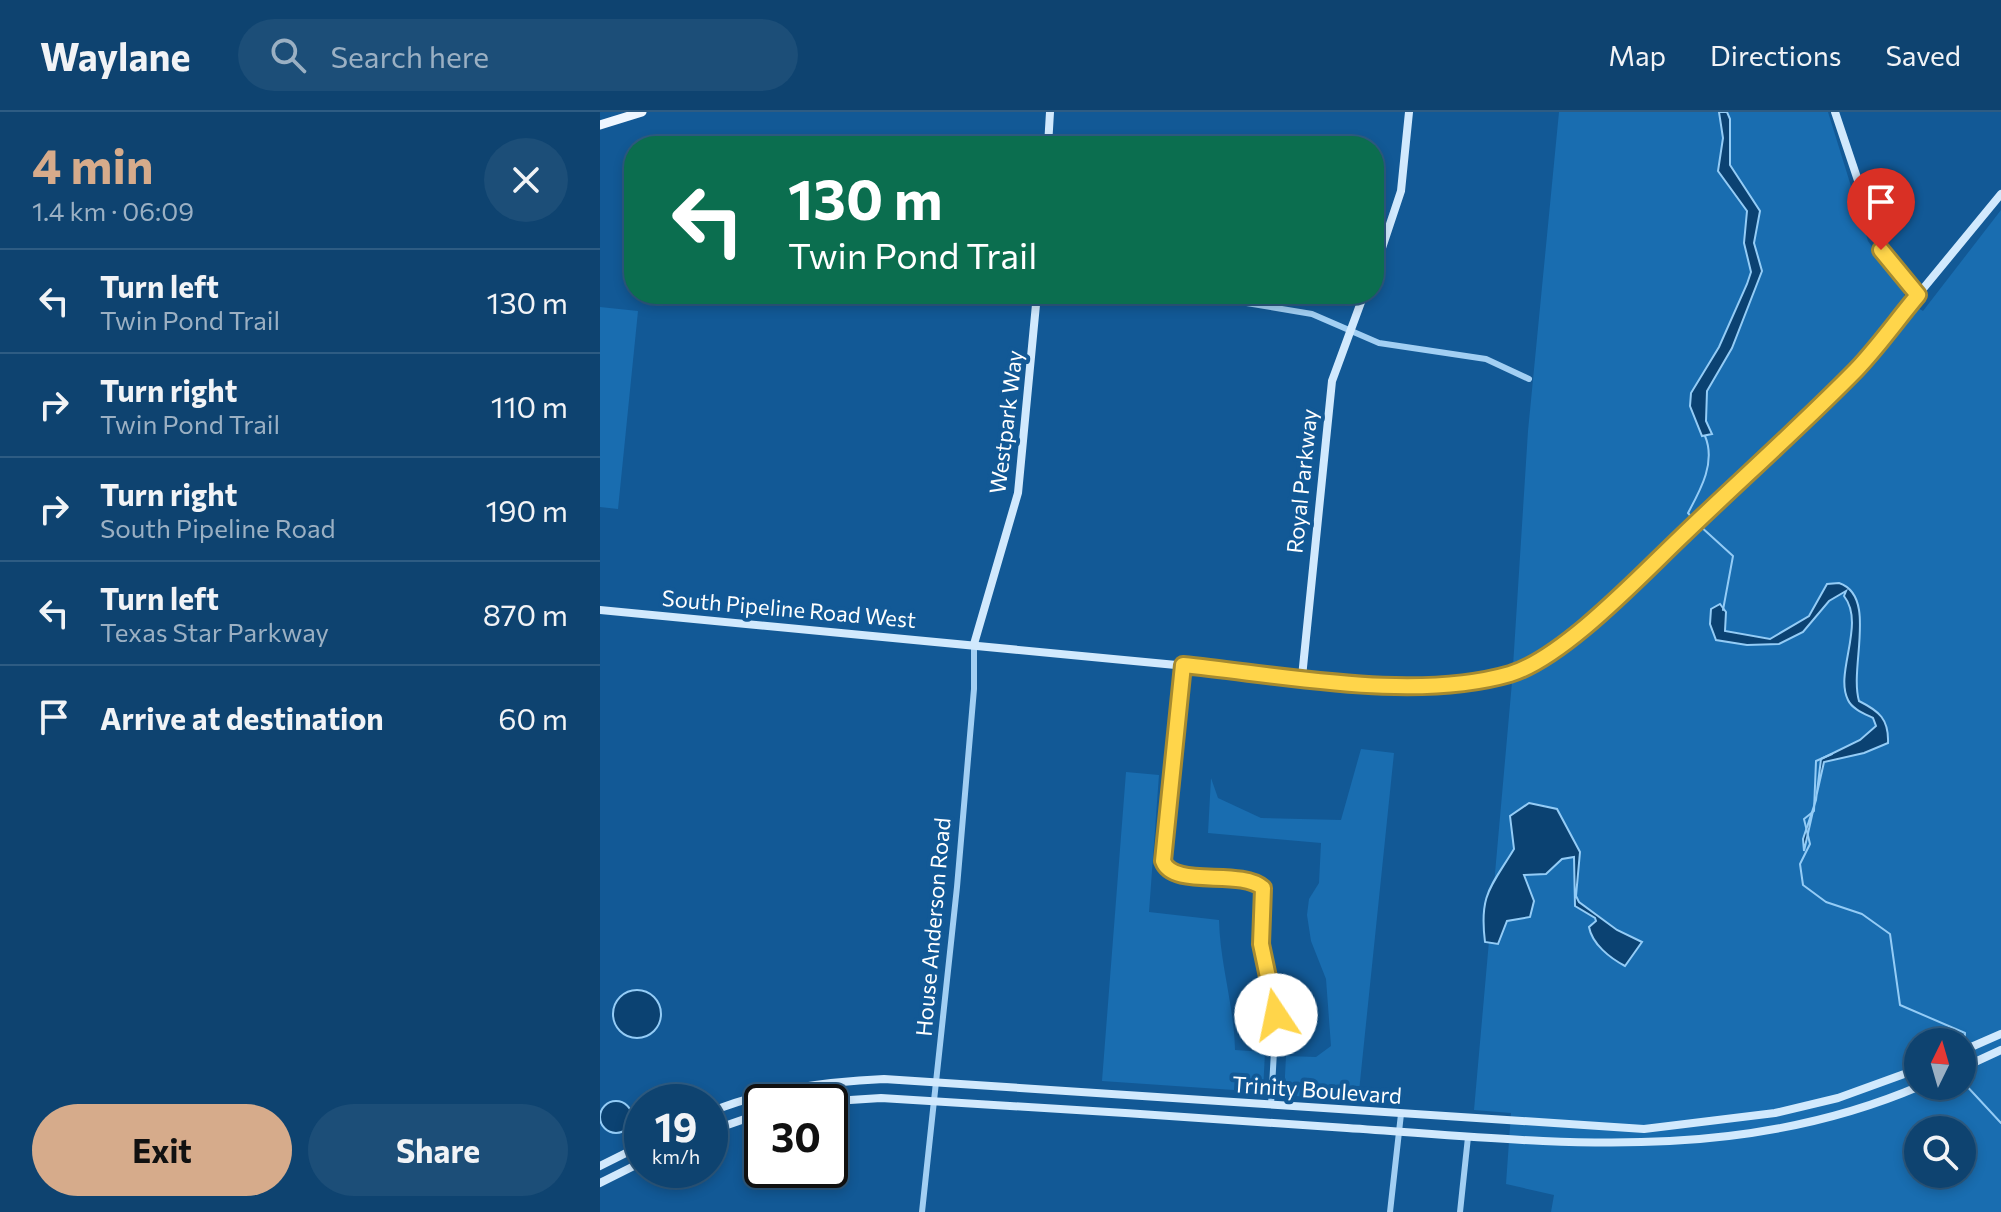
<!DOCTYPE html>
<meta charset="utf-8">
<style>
:root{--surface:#0e4370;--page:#1c4e78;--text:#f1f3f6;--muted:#9bb0c3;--line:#2e5c83;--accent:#d6ab8b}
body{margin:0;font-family:Commissioner,sans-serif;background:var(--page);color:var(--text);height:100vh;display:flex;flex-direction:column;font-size:30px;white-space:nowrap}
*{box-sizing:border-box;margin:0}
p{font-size:26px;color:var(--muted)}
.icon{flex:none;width:44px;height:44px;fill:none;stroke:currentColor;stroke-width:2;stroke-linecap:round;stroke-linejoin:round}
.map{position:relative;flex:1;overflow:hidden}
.details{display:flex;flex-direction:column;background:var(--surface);width:600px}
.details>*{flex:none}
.banner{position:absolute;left:24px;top:24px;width:760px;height:168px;border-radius:32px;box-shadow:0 4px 12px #0003,0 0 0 2px var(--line);background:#0b6e4f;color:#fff;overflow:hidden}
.needle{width:52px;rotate:5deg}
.controls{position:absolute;left:1304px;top:916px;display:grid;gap:16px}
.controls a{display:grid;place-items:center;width:72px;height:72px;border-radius:50%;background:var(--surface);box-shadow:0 4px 12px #0003,0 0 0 2px var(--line);font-size:40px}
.speed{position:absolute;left:24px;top:972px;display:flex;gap:16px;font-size:40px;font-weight:700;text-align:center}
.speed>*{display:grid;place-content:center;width:104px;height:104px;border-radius:50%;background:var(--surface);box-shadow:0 4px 12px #0003,0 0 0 2px var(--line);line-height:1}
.speed small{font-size:20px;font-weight:400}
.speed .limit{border:4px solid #111;border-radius:12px;background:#fff;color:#111}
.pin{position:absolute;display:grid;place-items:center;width:68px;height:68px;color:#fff;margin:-82px -34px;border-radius:50% 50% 50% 0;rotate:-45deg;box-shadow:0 0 8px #0007}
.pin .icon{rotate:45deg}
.me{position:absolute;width:88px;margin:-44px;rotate:349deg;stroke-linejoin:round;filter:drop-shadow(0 0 6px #0008)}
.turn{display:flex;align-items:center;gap:28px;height:168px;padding:0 32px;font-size:36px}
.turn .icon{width:104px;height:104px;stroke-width:2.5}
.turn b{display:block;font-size:56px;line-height:68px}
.round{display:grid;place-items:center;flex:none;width:84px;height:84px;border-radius:42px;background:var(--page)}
.head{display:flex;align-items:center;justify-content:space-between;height:136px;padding:0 32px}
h1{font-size:48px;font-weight:700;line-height:60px;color:var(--accent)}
.primary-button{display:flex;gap:16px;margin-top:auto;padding:16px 32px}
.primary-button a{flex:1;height:92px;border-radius:48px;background:var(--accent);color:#111;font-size:32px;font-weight:700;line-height:92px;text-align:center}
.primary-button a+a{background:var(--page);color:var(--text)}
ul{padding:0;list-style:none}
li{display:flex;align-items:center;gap:24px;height:104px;padding:0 32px;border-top:2px solid var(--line)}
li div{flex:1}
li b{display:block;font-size:30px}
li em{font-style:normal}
header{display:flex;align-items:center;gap:48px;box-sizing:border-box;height:112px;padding:0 40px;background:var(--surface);border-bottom:2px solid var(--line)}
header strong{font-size:38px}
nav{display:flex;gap:44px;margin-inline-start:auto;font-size:28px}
.search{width:560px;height:72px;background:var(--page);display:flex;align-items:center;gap:20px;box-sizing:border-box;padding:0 28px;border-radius:44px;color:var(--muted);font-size:30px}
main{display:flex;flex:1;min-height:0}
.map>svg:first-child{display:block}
</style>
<header>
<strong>Waylane</strong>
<div class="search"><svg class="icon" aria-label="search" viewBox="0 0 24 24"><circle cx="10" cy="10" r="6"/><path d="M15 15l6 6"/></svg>Search here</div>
<nav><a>Map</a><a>Directions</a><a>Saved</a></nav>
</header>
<main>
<section class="details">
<div class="head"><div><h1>4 min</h1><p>1.4 km · 06:09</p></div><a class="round"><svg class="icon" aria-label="close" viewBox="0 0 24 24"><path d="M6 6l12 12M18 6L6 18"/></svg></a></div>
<ul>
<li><svg class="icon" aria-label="left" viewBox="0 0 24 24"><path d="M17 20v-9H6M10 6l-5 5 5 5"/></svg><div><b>Turn left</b><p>Twin Pond Trail</p></div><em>130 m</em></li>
<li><svg class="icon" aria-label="right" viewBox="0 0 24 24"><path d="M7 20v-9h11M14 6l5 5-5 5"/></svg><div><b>Turn right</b><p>Twin Pond Trail</p></div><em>110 m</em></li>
<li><svg class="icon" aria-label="right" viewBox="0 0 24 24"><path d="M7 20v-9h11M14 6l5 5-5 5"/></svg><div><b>Turn right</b><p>South Pipeline Road</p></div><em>190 m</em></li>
<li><svg class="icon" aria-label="left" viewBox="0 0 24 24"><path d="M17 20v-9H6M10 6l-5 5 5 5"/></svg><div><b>Turn left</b><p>Texas Star Parkway</p></div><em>870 m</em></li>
<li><svg class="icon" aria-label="arrive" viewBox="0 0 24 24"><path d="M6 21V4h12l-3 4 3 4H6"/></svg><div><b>Arrive at destination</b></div><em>60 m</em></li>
</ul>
<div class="primary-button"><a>Exit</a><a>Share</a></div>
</section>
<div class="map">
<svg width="1401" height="1100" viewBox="0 0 1401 1100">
<rect width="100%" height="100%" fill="#125996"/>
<g fill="#196db0" fill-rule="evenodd">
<path d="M959 0H1228L1268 129 1304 181V188L1323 199 1401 98V1100H951L954 1083 906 1072 911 1001 874 998 912 570 928 319ZM1318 930H1362V974H1318ZM1318 1018H1362V1062H1318Z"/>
<path d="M0 195 38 199 18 397 0 395Z"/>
<path d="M761 637 794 641 758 989 684 983 686 944 716 945 731 934 726 867 711 829 707 803 709 787 719 771 721 731 608 721 611 666 618 686 661 706 741 708Z"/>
<path d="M526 660 559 663 549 800 619 808C620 852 634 893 635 938L665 940 663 980 502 969Z"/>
</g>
<g fill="#0b4272" stroke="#94ccf6" stroke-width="2">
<path d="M1119 0H1127L1130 7V53L1160 99 1154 131 1162 159 1132 236 1107 279 1106 309 1112 322 1102 324 1090 294 1091 281 1119 235 1147 172 1151 160 1144 131 1147 99 1118 59 1123 26Z"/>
<path d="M1239 471C1278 484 1249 555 1259 589 1279 599 1289 607 1288 631L1264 641 1224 650 1204 739 1203 727 1216 688 1221 647 1260 628 1276 614 1273 606C1265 602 1252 597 1248 588 1234 561 1266 512 1244 484L1246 479 1229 489 1203 520 1179 532 1147 533 1116 528 1110 512 1111 497 1120 492 1126 500 1125 519 1170 527 1209 504 1227 472Z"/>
<path d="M929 691 957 697 980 740 976 784 979 790 1017 818 1042 830 1025 854C1010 846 992 832 989 815L996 809 995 806 975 794 974 745 962 747 946 762 924 763 934 789 930 805 907 809 898 832 885 830C879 782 891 775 914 737L910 704Z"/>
<circle cx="37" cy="902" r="24"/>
<circle cx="16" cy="1005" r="16"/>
</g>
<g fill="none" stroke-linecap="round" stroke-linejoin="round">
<g stroke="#94ccf6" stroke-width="2">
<path d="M1094 408 1088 401C1101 377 1116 350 1105 324"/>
<path d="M1099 413 1133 444 1123 498"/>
<path d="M1232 642 1216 649 1214 699 1204 707 1210 732 1200 752 1203 773 1226 790 1262 802 1290 822 1300 893 1365 921 1364 934"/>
<path d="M1363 954 1364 940"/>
<path d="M1363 960V970L1401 1011"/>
</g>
<g stroke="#a2cff3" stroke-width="6">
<path d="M592 182 712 202 779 231 886 247 929 267"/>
<path d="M583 553 563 749 570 760 577 762 649 768 663 776 661 832 676 903 671 993"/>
<path d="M322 1100 357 775 374 577V532"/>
<path d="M790 1100 801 1002"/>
<path d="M860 1100 868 1025"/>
</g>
<g stroke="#d1e9fd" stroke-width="8">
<path d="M1235 0 1283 143 1318 183"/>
<path d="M448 34 450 0"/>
<path d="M774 160 801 79 809 0"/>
<path d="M0 498 807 575 885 567 919 559 938 549 990 509 1257 257 1401 82"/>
<path d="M374 532 418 381 437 182"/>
<path d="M702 565 732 269 764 182"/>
<path d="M1362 939 1401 922"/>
<path d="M1362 956 1401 938"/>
<path d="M219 990 281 986C436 995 592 1005 747 1016 945 1029 1131 1055 1320 974"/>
<path d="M110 1000C166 977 224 970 284 967L1044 1017 1175 1001 1238 986 1318 957"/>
<path d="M110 1019 162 1001"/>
<path d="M0 1054 42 1033"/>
<path d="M0 1071 42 1050"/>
</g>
<path stroke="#eef6ff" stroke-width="9" d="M0 13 42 0"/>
</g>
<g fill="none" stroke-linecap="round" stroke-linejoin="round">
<g stroke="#a68a30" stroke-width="20">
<path id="route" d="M676 903 661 832 663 776C640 756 573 777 563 749L583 553C683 563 813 590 910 562 963 546 1038 466 1080 426 1138 370 1199 316 1256 258 1278 235 1297 208 1318 183L1281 138"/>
</g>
<use href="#route" stroke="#ffd54a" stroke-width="14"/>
</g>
<g text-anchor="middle" stroke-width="8" stroke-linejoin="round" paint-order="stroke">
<g font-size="22" fill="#fff" stroke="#125996">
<text transform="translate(406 310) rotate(-83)" y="8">Westpark Way</text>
<text transform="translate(702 369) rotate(-84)" y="8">Royal Parkway</text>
<text transform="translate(189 497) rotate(5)" y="8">South Pipeline Road West</text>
<text transform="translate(333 815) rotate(-85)" y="8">House Anderson Road</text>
<text transform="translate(717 978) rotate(4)" y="8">Trinity Boulevard</text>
</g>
</g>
</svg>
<div class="controls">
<a><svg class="needle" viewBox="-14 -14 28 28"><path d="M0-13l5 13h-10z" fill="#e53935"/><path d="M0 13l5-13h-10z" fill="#9bb0c3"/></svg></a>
<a><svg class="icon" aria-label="search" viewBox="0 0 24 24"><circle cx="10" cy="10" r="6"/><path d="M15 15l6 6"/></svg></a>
</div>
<div class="speed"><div>19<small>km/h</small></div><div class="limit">30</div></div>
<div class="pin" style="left:1281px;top:138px;background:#d93025"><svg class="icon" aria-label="arrive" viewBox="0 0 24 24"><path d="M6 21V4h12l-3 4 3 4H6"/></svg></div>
<svg class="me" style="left:676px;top:903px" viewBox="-20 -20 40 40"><circle r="19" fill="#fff"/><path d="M0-13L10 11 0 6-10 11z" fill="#ffd54a"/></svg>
<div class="banner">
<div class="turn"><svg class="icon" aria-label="left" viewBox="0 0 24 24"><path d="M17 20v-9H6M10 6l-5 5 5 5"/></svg><div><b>130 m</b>Twin Pond Trail</div></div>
</div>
</div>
</main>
